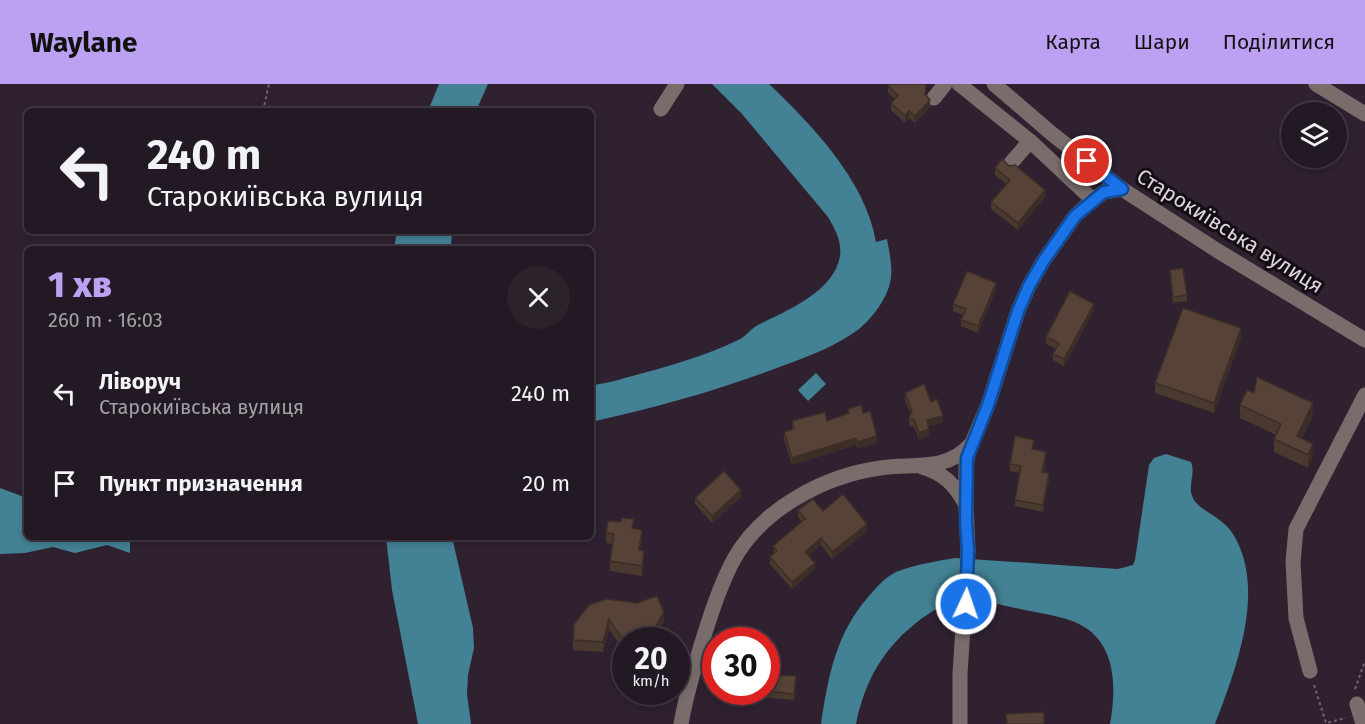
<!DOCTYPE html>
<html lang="uk">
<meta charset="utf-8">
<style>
:root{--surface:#231924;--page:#2b222c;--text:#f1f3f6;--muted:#a3a0a6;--line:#403841;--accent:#bca0f2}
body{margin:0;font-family:"Fira Sans",sans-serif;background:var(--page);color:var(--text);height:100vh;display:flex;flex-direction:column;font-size:22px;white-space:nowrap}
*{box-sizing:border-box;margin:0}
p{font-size:20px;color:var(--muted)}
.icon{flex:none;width:33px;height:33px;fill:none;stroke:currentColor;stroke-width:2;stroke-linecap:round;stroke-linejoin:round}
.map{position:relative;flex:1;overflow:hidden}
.details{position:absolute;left:24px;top:162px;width:570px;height:294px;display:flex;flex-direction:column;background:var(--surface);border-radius:9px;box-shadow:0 3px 9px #0003,0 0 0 2px var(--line)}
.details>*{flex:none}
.banner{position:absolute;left:24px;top:24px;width:570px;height:126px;border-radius:9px;box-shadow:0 3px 9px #0003,0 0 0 2px var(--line);background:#231924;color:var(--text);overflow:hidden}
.tools{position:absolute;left:1281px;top:18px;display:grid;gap:12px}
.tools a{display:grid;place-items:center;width:66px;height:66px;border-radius:50%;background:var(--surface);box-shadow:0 3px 9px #0003,0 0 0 2px var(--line);font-size:30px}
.speed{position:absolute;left:612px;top:543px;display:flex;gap:12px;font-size:30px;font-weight:700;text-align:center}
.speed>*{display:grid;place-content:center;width:78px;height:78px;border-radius:50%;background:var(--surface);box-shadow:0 3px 9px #0003,0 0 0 2px var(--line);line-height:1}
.speed small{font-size:15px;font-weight:400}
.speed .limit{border:9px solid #d22;background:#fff;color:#111}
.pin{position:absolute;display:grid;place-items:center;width:51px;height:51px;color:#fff;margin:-26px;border:3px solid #fff;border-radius:50%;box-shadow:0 2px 6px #0007}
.me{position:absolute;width:66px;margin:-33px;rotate:3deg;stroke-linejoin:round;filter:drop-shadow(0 0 4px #0008)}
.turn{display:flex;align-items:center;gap:21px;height:126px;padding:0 24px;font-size:27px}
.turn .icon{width:78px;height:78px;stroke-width:2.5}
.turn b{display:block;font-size:42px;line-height:51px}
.round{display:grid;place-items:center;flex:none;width:63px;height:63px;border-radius:32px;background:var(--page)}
.headline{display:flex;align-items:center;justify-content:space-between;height:102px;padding:0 24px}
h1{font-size:36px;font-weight:800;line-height:45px;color:var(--accent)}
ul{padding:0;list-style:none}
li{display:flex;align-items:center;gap:18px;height:90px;padding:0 24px}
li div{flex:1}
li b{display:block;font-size:22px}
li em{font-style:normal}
header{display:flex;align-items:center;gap:36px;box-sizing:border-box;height:84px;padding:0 30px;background:var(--accent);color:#111}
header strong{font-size:28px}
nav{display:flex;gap:33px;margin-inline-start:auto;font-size:21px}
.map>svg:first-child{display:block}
</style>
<header>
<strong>Waylane</strong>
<nav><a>Карта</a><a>Шари</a><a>Поділитися</a></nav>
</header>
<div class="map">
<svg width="1365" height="640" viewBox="0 0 1365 640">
<rect width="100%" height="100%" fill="#2f2130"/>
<g fill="#438194">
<path d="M439 0H488L476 27H428Z"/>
<path d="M712 0H769C812 41 866 97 876 158L887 155C890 173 895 190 887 208 881 222 871 235 859 245 838 261 810 272 785 281 720 306 659 323 591 338V301C606 300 621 295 636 291 670 282 704 272 736 257 745 254 750 245 758 241 786 227 834 208 840 172 842 157 835 145 828 133L742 30Z"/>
<path d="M397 147H452L451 165H394Z"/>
<path d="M816 289 826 300 808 317 798 306Z"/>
<path d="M1166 370 1191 378C1196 390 1187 402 1193 414 1198 426 1223 433 1233 450 1267 505 1236 585 1215 640H1110C1116 607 1117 565 1086 544 1070 533 1044 530 1025 526 1005 522 983 515 962 516 947 517 934 526 921 535 885 562 865 595 856 640H821C828 593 836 549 869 512 877 503 884 494 896 488 914 481 936 477 955 474L1118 485 1133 481 1135 476 1149 381 1154 374Z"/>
<path d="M0 404 27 414V453H130V469L107 461 75 469 53 463 25 469 0 470Z"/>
<path d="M386 453H452L473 544 474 564 468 591 467 610 471 640H418L392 506Z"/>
</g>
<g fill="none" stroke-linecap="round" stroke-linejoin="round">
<g stroke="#706471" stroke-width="2" stroke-dasharray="3 3" stroke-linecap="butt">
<path d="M263 27 269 0"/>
<path d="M1314 601 1326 639 1346 634"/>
<path d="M1355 605 1365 577"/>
</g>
<g stroke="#796d6b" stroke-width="15">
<path d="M959 0 1030 57 1093 116"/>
<path d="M994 0 1051 49 1122 105 1218 167 1365 256"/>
<path d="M1316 0 1365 30"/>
<path d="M934 14 945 0"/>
<path d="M661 25 677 0"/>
<path d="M1011 79 1030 57"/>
<path d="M922 383C944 389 955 401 966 421"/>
<path d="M1310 587 1296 534 1293 478 1296 445 1365 311"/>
<path d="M1357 620 1363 640"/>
<path d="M681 640C686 610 695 581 704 552 712 526 721 499 734 475 762 425 824 392 880 384 912 379 946 388 970 361"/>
<path d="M960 640V590L968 466 966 421V381L969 366 988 321 1018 227 1029 202 1044 176 1075 132 1093 116 1104 108 1122 105"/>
</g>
</g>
<g fill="#4a392e">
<path d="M888 2 926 11 930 23 915 39 909 34 905 39 891 26V19L895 15 888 9Z"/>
<path d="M1009 82 1045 113 1018 146 991 125V118L1006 100 995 91V84Z"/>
<path d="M1170 186 1187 211V217L1173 219 1170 192Z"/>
<path d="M996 206 978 249 961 242V236L963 231 953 227V220Z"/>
<path d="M1094 226 1064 282 1053 276V270L1056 265 1046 260V253Z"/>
<path d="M1241 254 1214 329 1155 309V299Z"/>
<path d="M905 309 931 318 943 339 929 342V352L919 356 915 344 909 341V334L911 330 905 316Z"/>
<path d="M1254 309 1313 332 1302 354 1313 373 1308 384 1274 368V355L1276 351 1240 334V321Z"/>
<path d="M848 325 863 329 877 359 857 365 856 361 792 381 784 355V348L792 346V337H827L848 330Z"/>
<path d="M1034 363 1033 365 1046 374 1044 388 1049 396 1043 428 1015 422V416L1020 389 1010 387V380Z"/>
<path d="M741 413 712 439 695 420V414Z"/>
<path d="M798 426 823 427 867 447 832 475 821 461 808 471 815 485 792 505 770 480V473L774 470 773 462 802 438 798 433Z"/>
<path d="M634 444 642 456 640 466 644 477 642 492 610 487V477L613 460 606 459V449Z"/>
<path d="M607 515 664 538 626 556V577L624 576 623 566 609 545 603 568 573 566V556Z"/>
<path d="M796 599 794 616 736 611V608H766Z"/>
</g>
<g fill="#3c2e26">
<path d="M930 16V23L915 39V32Z"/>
<path d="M909 27V34L905 39V32Z"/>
<path d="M1045 106V113L1018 146V139Z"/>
<path d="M996 199V206L978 249V242Z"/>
<path d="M1094 220V226L1064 282V275Z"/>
<path d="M1241 244V254L1214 329V319Z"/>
<path d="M1313 319V332L1297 365V352Z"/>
<path d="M943 332V339L927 343V336Z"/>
<path d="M929 345V352L919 356V349Z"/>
<path d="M877 352V359L857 365V358Z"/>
<path d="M856 354V361L792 381V374Z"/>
<path d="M1313 360V373L1308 384V371Z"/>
<path d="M1046 368V374L1042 395V388Z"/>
<path d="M1049 389V396L1043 428V421Z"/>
<path d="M741 406V413L712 439V432Z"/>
<path d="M867 440V447L832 475V468Z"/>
<path d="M642 446V456L639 476V466Z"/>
<path d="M821 454V461L805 474V468Z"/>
<path d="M644 467V477L642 492V482Z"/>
<path d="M815 479V485L792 505V498Z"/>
<path d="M664 528V538L653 556V547Z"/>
<path d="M609 535V545L603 568V558Z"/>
</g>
<g fill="#564236" stroke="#3c2e26" stroke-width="1.5">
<path d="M890 0H924L926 2 925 10 930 16 915 32 909 27 905 32 891 19 898 11 888 2Z"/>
<path d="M1002 75 1009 82 1015 81 1045 106 1018 139 991 118 1010 96 995 84Z"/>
<path d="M1183 184 1187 211 1173 213 1170 186Z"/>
<path d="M967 187 996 199 978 242 961 236 966 225 953 220Z"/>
<path d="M1070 207 1094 220 1064 275 1053 270 1059 259 1046 253Z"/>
<path d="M1183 224 1241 244 1214 319 1155 299Z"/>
<path d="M1257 293 1313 319 1297 352 1313 360 1308 371 1274 355 1281 340 1240 321 1247 306 1254 309Z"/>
<path d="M924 300 931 318 937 315 943 332 927 336 929 345 919 349 915 337 909 334 912 327 905 309Z"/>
<path d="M861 321 863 329 870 327 877 352 857 358 856 354 792 374 784 348 794 345 792 337 825 328 827 337 849 329 848 325Z"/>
<path d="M1015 352 1034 356 1032 365 1046 368 1042 388 1049 389 1043 421 1015 416 1021 382 1010 380Z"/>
<path d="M724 387 741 406 712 432 695 414Z"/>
<path d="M843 410 867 440 832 468 821 454 805 468 815 479 792 498 770 473 777 467 773 462 805 435 798 426 813 415 823 427Z"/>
<path d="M621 434 634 435 632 444 642 446 639 466 644 467 642 482 610 477 614 450 606 449 608 437 621 438Z"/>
<path d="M657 512 664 528 653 547 663 556H626V567L624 566 623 556 609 535 603 558 573 556 574 540 589 521 607 515 637 519Z"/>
<path d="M766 590 796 592 794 610 766 607Z"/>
<path d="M1044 628V640H1007L1006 630Z"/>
</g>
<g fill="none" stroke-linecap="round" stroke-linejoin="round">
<g stroke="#114b97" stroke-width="15">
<path id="route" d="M966 520 968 466 966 438 967 374 988 321 1018 227 1029 202 1044 176 1075 132 1104 108 1122 105 1087 77"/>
</g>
<use href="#route" stroke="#1a73e8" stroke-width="10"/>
</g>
<g text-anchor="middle" stroke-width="6" stroke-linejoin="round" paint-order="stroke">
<g font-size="21" fill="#ded5df" stroke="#140d14">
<text transform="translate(1230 147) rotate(32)" y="7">Старокиївська вулиця</text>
</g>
</g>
</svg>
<div class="tools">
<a><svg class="icon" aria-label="layers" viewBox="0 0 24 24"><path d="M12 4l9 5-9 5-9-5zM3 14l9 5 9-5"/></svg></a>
</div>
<div class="speed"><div>20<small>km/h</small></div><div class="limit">30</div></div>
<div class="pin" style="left:1087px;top:77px;background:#d93025"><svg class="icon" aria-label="arrive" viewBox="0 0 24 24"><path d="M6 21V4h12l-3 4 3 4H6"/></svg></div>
<svg class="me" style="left:966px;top:520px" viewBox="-20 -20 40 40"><circle r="17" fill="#1a73e8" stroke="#fff" stroke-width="3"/><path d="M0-11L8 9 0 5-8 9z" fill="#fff"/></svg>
<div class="banner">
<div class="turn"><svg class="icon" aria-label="left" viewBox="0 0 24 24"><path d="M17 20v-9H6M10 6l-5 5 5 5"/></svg><div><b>240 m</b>Старокиївська вулиця</div></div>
</div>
<section class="details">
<div class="headline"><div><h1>1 хв</h1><p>260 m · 16:03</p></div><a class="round"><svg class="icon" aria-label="close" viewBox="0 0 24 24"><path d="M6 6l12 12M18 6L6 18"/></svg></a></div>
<ul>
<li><svg class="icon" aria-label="left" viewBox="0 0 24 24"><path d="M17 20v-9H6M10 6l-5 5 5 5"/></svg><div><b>Ліворуч</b><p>Старокиївська вулиця</p></div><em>240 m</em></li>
<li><svg class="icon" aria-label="arrive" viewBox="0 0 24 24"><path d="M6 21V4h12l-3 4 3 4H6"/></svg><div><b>Пункт призначення</b></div><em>20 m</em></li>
</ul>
</section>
</div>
